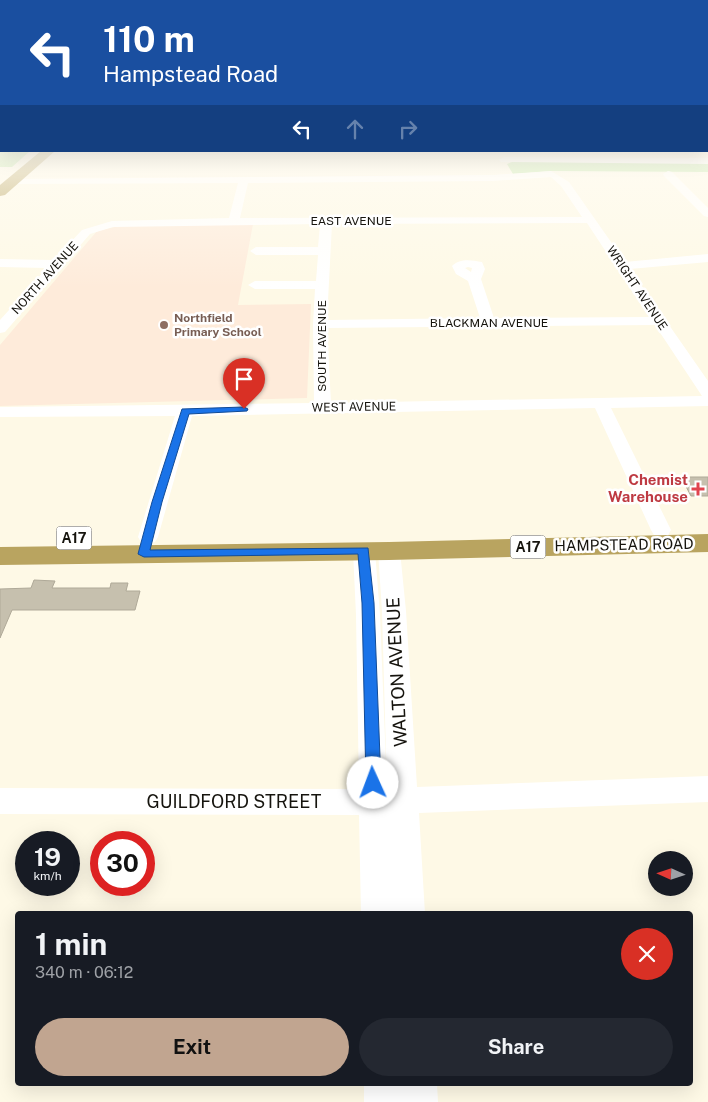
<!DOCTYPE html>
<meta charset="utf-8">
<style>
:root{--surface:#171b24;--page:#242831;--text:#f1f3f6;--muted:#9ea1a6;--accent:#c1a590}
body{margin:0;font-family:"Public Sans",sans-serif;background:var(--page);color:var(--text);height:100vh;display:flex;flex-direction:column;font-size:19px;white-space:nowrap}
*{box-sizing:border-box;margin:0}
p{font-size:16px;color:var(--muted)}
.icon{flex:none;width:28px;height:28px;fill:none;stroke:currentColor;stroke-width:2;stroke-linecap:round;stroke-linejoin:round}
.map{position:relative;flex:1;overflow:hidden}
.drawer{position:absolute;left:15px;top:911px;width:678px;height:175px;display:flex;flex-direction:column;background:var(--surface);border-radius:5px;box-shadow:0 5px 20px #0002}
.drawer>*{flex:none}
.top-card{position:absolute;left:0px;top:0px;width:709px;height:152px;box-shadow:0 5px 20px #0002;background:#1a4fa0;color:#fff;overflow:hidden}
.needle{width:32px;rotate:273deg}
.tools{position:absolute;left:648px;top:851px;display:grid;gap:10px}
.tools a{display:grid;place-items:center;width:45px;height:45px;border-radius:50%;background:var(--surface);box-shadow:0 5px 20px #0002;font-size:25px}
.speed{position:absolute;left:15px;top:831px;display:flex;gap:10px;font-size:25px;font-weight:700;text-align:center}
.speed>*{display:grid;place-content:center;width:65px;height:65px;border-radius:50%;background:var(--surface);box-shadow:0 5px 20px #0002;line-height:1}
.speed small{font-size:12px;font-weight:400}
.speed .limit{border:8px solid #d22;background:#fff;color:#111}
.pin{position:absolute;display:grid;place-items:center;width:42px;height:42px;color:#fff;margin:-51px -21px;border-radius:50% 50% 50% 0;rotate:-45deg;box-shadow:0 0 5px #0007}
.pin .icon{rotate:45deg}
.me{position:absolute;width:55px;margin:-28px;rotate:358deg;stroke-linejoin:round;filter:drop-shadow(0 0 4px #0008)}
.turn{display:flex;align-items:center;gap:18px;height:105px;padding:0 20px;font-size:22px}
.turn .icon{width:65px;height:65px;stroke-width:2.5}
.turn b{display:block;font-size:35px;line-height:42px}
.lanes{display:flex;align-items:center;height:48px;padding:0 20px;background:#0003;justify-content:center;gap:25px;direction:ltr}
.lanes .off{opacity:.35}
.round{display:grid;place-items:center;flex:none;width:52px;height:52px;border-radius:26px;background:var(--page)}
.overview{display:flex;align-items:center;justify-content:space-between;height:85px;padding:0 20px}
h1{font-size:30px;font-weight:700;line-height:38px}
.button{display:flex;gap:10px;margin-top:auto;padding:10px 20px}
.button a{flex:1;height:58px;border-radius:30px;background:var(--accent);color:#111;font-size:20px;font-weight:700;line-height:58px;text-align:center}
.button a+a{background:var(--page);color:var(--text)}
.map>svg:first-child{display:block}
</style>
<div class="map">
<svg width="708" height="1102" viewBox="0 0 708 1102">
<rect width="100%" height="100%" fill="#fef9e6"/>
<path fill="#feebda" d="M253 224 238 305 311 304 307 398 0 406V345L97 231 119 226Z"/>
<g fill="#b7e399">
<path d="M0 133 1 151H30L12 167H0Z"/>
<path d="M512 162H708V172L552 171 513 174 507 164Z"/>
</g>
<g fill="#c6c0ae" stroke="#afa998">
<path d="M681 477H708V496H691Z"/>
<path d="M34 580 55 581 52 588H110L111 583H128L126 591H140L135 610H12L0 638V589L31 588Z"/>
</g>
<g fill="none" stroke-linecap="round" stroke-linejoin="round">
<g fill="#fff" fill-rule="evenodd">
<path d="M504 157 708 158V164L501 162 499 160Z"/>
<path d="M551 171 569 182 625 262 708 254V262L630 269 708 381V406L611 408 671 530 668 535 661 537 654 535 651 530 595 408 192 416 158 537 155 542 148 544 141 542 138 537 175 416 0 417V407L314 403 313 324 315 289H255L248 285 255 281H316L318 255H256L250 251 256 247H318L320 224 113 227 90 234 5 332 0 333V320L47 268 0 267V259L54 260 82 230 112 221 229 218 238 183 14 184 9 181 10 179 493 175ZM551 177 561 186 582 217 240 218 248 183 493 181ZM587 223 649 317 494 318 481 279 485 269 482 262C471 260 460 258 452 266L456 274 468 281 480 318 327 320 332 224ZM468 267 472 268 471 272 465 268ZM655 325 702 396 331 403 327 328Z"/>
<path d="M668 171 672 172 708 208V217L704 216 664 176 663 174Z"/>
<path d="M364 544 372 546 375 551 380 615 387 788 382 611 378 551 381 546 389 544 397 546 400 551 406 611 417 787 708 776V802L419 813 425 914H361L359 815 0 814V788L359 789 356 615 353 551 356 546Z"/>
<path d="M364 1084H437L438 1102H364Z"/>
</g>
<g fill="#b9a460" fill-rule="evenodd">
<path d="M41 151H55L5 195 0 196V185Z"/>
<path d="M708 534V552L389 560 0 565V547L389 542Z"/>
</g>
</g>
<linearGradient id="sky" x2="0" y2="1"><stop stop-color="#8cc2f1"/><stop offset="0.46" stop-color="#fffcf4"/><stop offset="1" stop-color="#fffcf4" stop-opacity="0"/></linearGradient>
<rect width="708" height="288" fill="url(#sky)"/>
<path fill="#1a73e8" stroke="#114b97" d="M244 407 248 409 247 411 189 414 162 502 150 550 368 548 374 603 381 783 379 788 373 790 368 788 366 783 362 603 358 554 144 557 138 554 152 502 182 409Z"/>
<circle fill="#8d6e63" stroke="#fff" stroke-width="2" cx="164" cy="325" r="5"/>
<path fill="#e0444e" stroke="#fff" stroke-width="2" d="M695.5 481.5h5v5h5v5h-5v5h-5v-5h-5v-5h5z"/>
<g text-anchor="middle" stroke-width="5" stroke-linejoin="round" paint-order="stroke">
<g font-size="12" fill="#16140e" stroke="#fff">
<text x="351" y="225">EAST AVENUE</text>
<text transform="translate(45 278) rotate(-48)" y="4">NORTH AVENUE</text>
<text transform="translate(637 288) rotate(56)" y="4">WRIGHT AVENUE</text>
<text x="489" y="327">BLACKMAN AVENUE</text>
<text transform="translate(322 346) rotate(-90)" y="4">SOUTH AVENUE</text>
<text transform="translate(354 407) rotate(-1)" y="4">WEST AVENUE</text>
</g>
<g font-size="12" font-weight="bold" fill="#785e54" stroke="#fff" text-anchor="start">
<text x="174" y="322">Northfield<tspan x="174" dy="14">Primary School</tspan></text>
</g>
<g fill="#fff" stroke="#5c5a56" stroke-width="1">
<rect x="56.5" y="526.5" width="35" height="23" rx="4"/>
<rect x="510.5" y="535.5" width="35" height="23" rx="4"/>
</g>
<g font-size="14" font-weight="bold" fill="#16140e">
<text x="74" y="543">A17</text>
<text x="528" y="552">A17</text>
</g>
<g font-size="15" font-weight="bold" fill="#be3a42" stroke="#fff" text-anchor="end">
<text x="688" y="485">Chemist<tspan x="688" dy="17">Warehouse</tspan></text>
</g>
<g font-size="15" fill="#16140e" stroke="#fff">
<text transform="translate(624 545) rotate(-1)" y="5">HAMPSTEAD ROAD</text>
</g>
<g font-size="18" fill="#16140e" stroke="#fff">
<text transform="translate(397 672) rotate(-93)" y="6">WALTON AVENUE</text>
<text x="234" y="808">GUILDFORD STREET</text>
</g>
</g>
</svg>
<div class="tools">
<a><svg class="needle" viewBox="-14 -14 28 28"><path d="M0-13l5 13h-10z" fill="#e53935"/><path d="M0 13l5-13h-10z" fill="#9ea1a6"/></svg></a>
</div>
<div class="speed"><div>19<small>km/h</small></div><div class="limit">30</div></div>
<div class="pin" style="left:244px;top:409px;background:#d93025"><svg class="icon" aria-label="arrive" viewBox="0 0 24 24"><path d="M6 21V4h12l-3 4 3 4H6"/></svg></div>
<svg class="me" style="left:373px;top:783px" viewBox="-20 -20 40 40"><circle r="19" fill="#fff"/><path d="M0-13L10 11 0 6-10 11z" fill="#1a73e8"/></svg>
<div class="top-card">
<div class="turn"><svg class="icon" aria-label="left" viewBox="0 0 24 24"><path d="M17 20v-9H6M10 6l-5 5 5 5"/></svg><div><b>110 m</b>Hampstead Road</div></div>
<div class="lanes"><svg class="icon" aria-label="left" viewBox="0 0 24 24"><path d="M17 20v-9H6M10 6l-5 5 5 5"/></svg><svg class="icon off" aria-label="ahead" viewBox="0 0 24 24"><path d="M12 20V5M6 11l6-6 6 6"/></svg><svg class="icon off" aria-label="right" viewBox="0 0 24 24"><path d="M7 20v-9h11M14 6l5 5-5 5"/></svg></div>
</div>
<section class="drawer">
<div class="overview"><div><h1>1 min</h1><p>340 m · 06:12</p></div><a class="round" style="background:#d93025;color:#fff"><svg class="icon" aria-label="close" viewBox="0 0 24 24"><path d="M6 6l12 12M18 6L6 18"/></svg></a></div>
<div class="button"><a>Exit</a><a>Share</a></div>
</section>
</div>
